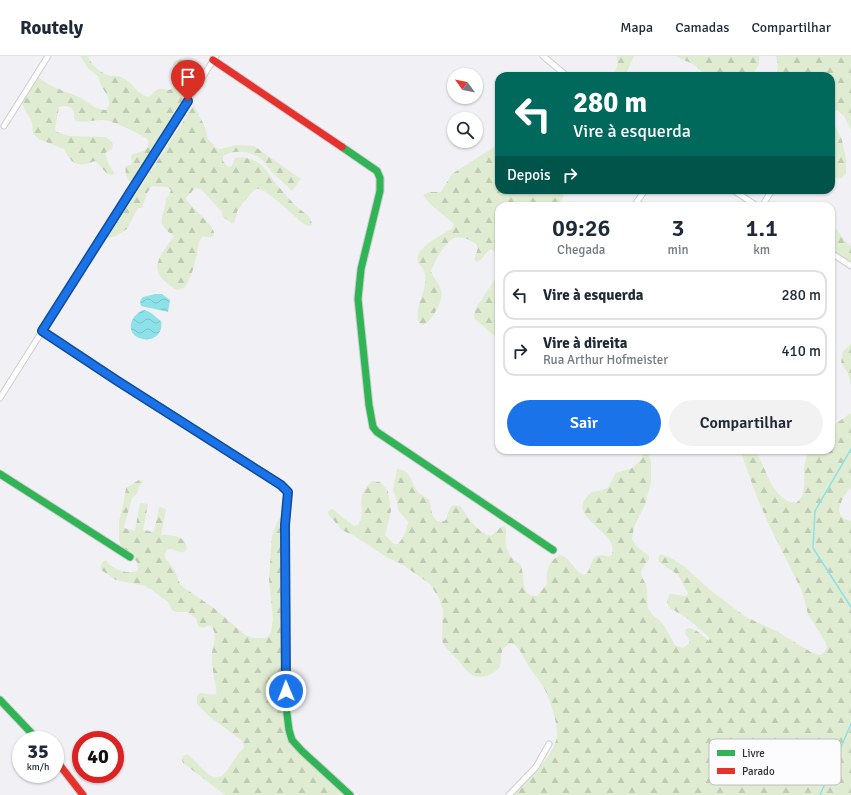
<!DOCTYPE html>
<html lang="pt">
<meta charset="utf-8">
<style>
:root{--surface:#fff;--page:#f2f2f3;--text:#1f2937;--muted:#747a83;--line:#e0e1e3;--accent:#1a73e8}
body{margin:0;font-family:Signika,sans-serif;background:var(--page);color:var(--text);height:100vh;display:flex;flex-direction:column;font-size:15px;white-space:nowrap}
*{box-sizing:border-box;margin:0}
p{font-size:13px;color:var(--muted)}
.icon{flex:none;width:22px;height:22px;fill:none;stroke:currentColor;stroke-width:2;stroke-linecap:round;stroke-linejoin:round}
.map{position:relative;flex:1;overflow:hidden}
.drawer{position:absolute;left:495px;top:146px;width:340px;height:252px;display:flex;flex-direction:column;background:var(--surface);border-radius:12px;box-shadow:0 1px 3px #0004}
.drawer>*{flex:none}
.guide{position:absolute;left:495px;top:16px;width:340px;height:122px;border-radius:12px;box-shadow:0 1px 3px #0004;background:#00695c;color:#fff;overflow:hidden}
.needle{width:26px;rotate:303deg}
.buttons{position:absolute;left:447px;top:12px;display:grid;gap:8px}
.buttons a{display:grid;place-items:center;width:36px;height:36px;border-radius:50%;background:var(--surface);box-shadow:0 1px 3px #0004;font-size:20px}
.speed{position:absolute;left:12px;top:675px;display:flex;gap:8px;font-size:20px;font-weight:700;text-align:center}
.speed>*{display:grid;place-content:center;width:52px;height:52px;border-radius:50%;background:var(--surface);box-shadow:0 1px 3px #0004;line-height:1}
.speed small{font-size:10px;font-weight:400}
.speed .limit{border:6px solid #d22;background:#fff;color:#111}
.pin{position:absolute;display:grid;place-items:center;width:34px;height:34px;color:#fff;margin:-41px -17px;border-radius:50% 50% 50% 0;rotate:-45deg;box-shadow:0 0 4px #0007}
.pin .icon{rotate:45deg}
.me{position:absolute;width:44px;margin:-22px;rotate:359deg;stroke-linejoin:round;filter:drop-shadow(0 0 3px #0008)}
.turn{display:flex;align-items:center;gap:14px;height:84px;padding:0 12px;font-size:18px}
.turn .icon{width:52px;height:52px;stroke-width:2.5}
.turn b{display:block;font-size:28px;line-height:34px}
.then{display:flex;align-items:center;height:38px;padding:0 12px;background:#0003;gap:8px;font-size:15px}
.eta{display:flex;justify-content:space-evenly;align-items:center;height:68px;text-align:center}
.eta b{font-size:24px;font-weight:600;line-height:28px}
.primary-button{display:flex;gap:8px;margin-top:auto;padding:8px 12px}
.primary-button a{flex:1;height:46px;border-radius:24px;background:var(--accent);color:#fff;font-size:16px;font-weight:600;line-height:46px;text-align:center}
.primary-button a+a{background:var(--page);color:var(--text)}
ul{padding:0;list-style:none}
li{display:flex;align-items:center;gap:12px;height:50px;margin:0 8px 6px;padding:0 4px;border:2px solid var(--line);border-radius:12px}
li div{flex:1}
li b{display:block;font-size:15px}
li em{font-style:normal}
header{display:flex;align-items:center;gap:24px;box-sizing:border-box;height:56px;padding:0 20px;background:var(--surface);border-bottom:1px solid var(--line)}
header strong{font-size:19px}
nav{display:flex;gap:22px;margin-inline-start:auto;font-size:14px}
.map>svg:first-child{display:block}
</style>
<header>
<strong>Routely</strong>
<nav><a>Mapa</a><a>Camadas</a><a>Compartilhar</a></nav>
</header>
<div class="map">
<svg width="851" height="739" viewBox="0 0 851 739">
<defs>
<pattern id="forest-firs" width="22" height="20" patternUnits="userSpaceOnUse"><rect width="22" height="20" fill="#dfecd2"/><path d="M5 1l3.5 6h-7zM16 11l3.5 6h-7z" fill="#c0cbb5"/></pattern>
<pattern id="water-waves" width="16" height="10" patternUnits="userSpaceOnUse"><rect width="16" height="10" fill="#8de2e8"/><path d="M0 5q4-4 8 0t8 0" fill="none" stroke="#7ac2c7"/></pattern>
</defs>
<rect width="100%" height="100%" fill="#f0f0f5"/>
<g fill="url(#forest-firs)">
<path d="M80 0H88C90 9 102 18 111 20 115 20 119 20 123 22 133 27 138 39 149 41 152 38 155 34 159 33 163 32 165 34 168 34 174 34 178 25 180 19L173 9 174 5C186 0 195 10 201 20L133 129C128 125 124 117 126 110L130 109 133 106 131 102 132 98C140 96 150 96 148 84 142 78 109 63 102 64 93 64 85 67 76 65L74 62C76 52 68 48 59 51L55 73 57 76 69 80 106 81 112 86 113 90 112 93 105 97 109 109 114 116 113 119C104 119 102 109 95 105 78 112 72 109 64 93L39 83 33 78 32 66 21 47 38 21C51 32 66 35 81 42 89 47 96 54 106 54L109 50V46L107 39 102 31 98 20 89 13Z"/>
<path d="M616 0H634L625 20H612C616 13 620 8 616 0Z"/>
<path d="M676 0H759C760 9 757 14 750 20H704C699 8 686 6 676 0Z"/>
<path d="M776 0H851V74L844 60 838 55 835 54 831 56V20H776L778 9Z"/>
<path d="M194 49 205 71 208 83 216 92 220 93 236 89 254 90 301 123 292 135C285 128 278 122 271 115 268 111 265 106 261 103 252 95 233 93 223 100V105L228 111 232 110 235 102C243 100 252 103 259 107 267 113 271 122 277 129 283 135 288 142 294 148 300 155 312 159 312 169L309 170 305 169C296 163 265 130 256 133 253 134 242 148 240 151 235 156 237 163 233 168L223 161 222 156 201 133 195 132 186 142V144L210 169 214 176V180L210 181H202C196 190 199 193 196 202 194 212 190 224 184 232L177 234C145 215 158 203 174 180 156 168 162 164 166 146L165 143 169 139 171 134 168 131 152 130 147 137 142 152H138L127 173 114 181 107 182Z"/>
<path d="M831 62 842 84 846 104V118C842 123 836 124 831 120Z"/>
<path d="M499 88V134H564L563 142 557 150H499V209L495 204V196L491 193C485 196 484 203 477 206L474 204 478 192 476 188C471 185 465 181 458 181 447 181 435 205 431 215 433 222 439 227 441 234 444 245 432 265 423 269L419 267C411 248 438 224 418 207 413 192 442 179 453 172L454 168 430 148 423 139 429 136H441L452 118Z"/>
<path d="M831 166 845 185 851 190V208L831 195Z"/>
<path d="M499 217V284L475 263 474 260 476 252Z"/>
<path d="M851 288V329L848 317 841 307 843 295Z"/>
<path d="M851 357V432C846 435 836 452 840 458 842 462 847 464 851 465V739H512C526 727 556 698 557 679 558 666 549 641 543 630 539 624 534 618 530 612 526 607 520 590 513 588 510 587 505 590 503 593 500 598 502 605 500 610 498 614 495 616 491 618 477 625 469 619 461 608 455 599 446 595 442 585L443 554 439 542 430 528 403 509 388 502 356 481 342 474 328 458 329 454 333 453 348 466 355 470 359 468C367 452 353 443 372 425L380 426 388 435 391 455 385 479 394 488H398C403 483 407 474 408 466L398 454 397 445 393 434 397 413C412 414 411 428 418 436 421 439 426 441 429 444 432 453 431 471 446 464 448 456 450 445 461 451 469 463 477 476 491 480L501 471 505 470C508 477 504 482 506 489 506 492 510 500 513 503 515 505 518 506 520 508 526 518 519 542 537 540L547 528C546 516 548 505 560 499 571 502 573 514 584 519L587 517C592 511 591 499 601 499 605 499 607 501 611 500 624 476 559 461 592 436L600 435 608 432 616 417 632 412 641 404 643 400 641 394H647L651 406V426L645 449 634 471 632 483 636 490 649 500V504C644 509 640 513 642 521 643 524 645 526 646 529 648 537 646 546 649 554 652 560 658 562 662 567 667 574 671 582 675 589L682 592 689 588 690 584 685 578 686 573 690 572 697 575 709 585 710 582 687 562 670 552 668 549 667 545 670 538 686 540 688 537 678 519 659 506 658 502 660 498 671 502 685 511 710 534 746 561 776 575 811 596 819 599 823 598 827 591 826 587 808 558 802 535 769 469 756 439 741 396 742 394H755C766 411 772 445 796 447 807 439 804 425 804 413 805 407 806 400 809 394H831V371Z"/>
<path d="M139 424 143 425 138 432C139 437 136 439 132 442L124 472 135 475 140 447 148 448 143 474 154 476 159 451 166 453 161 479C167 479 175 479 180 482 191 488 189 504 170 492L167 494 165 498V502L174 513 180 528 183 531 215 553 245 579 253 582H265L269 580 271 576 273 563 269 523 272 480 278 464 282 459 280 507 286 676 345 739H225L183 707 182 704 183 700 187 698C195 704 201 712 208 718 223 729 229 710 236 701 238 697 242 695 244 691L243 687 241 684 209 660 197 648V640L200 637 213 639 217 637C215 626 212 614 212 602 211 590 219 582 212 571L209 569C205 572 203 572 198 570L196 562 187 556H176L172 554 168 546 152 534 145 530 116 524 101 514C100 509 102 506 106 504 111 513 128 520 138 514L137 506 122 492 119 484V465L123 450 126 432Z"/>
</g>
<g fill="url(#water-waves)">
<path d="M155 238H162L170 244 168 256 141 250 140 245 143 241Z"/>
<path d="M143 254C150 254 155 261 161 265 164 279 150 288 137 281 125 273 132 259 143 254Z"/>
</g>
<g fill="none" stroke-linecap="round" stroke-linejoin="round">
<g stroke="#8de2e8" stroke-width="1.5">
<path d="M851 393 815 455 813 492 851 551"/>
<path d="M820 739 851 668"/>
</g>
<g stroke="#ceced2" stroke-width="7">
<g id="street">
<path d="M543 0 567 20"/>
<path d="M4 70 48 0"/>
<path d="M733 134 757 150"/>
<path d="M634 150 645 134"/>
<path d="M762 150 772 134"/>
<path d="M831 197 851 210"/>
<path d="M0 342 216 0"/>
<path d="M509 739 536 711 549 688"/>
</g>
</g>
<g stroke="#ceced2" stroke-width="9">
<g id="fast">
<path d="M342 91 377 115 380 122V135L361 213 358 243 369 349 373 371 377 376 553 494"/>
<path d="M43 275 116 324 275 425"/>
<path d="M0 418 130 501"/>
<path d="M285 576 286 650 289 674 292 684 302 695 350 739"/>
<path d="M0 644 38 684"/>
</g>
</g>
<g stroke="#ceced2" stroke-width="9">
<g id="jam">
<path d="M213 4 342 91"/>
<path d="M275 425 288 436 285 469V576"/>
<path d="M55 703 83 739"/>
</g>
</g>
<use href="#street" stroke="#fdfdfe" stroke-width="5"/>
<use href="#fast" stroke="#30b455" stroke-width="7"/>
<use href="#jam" stroke="#e5322d" stroke-width="7"/>
</g>
<g fill="none" stroke-linecap="round" stroke-linejoin="round">
<g stroke="#114b97" stroke-width="10">
<path id="route" d="M188 45 42 275 116 324 281 429 288 436 285 469 286 635"/>
</g>
<use href="#route" stroke="#1a73e8" stroke-width="7"/>
</g>
<rect x="709" y="683" width="132" height="46" rx="6" fill="#fcfcfe" stroke="#bfbec1" stroke-width="1"/>
<rect x="717" y="694" width="18" height="6" fill="#30b455"/>
<rect x="717" y="712" width="18" height="6" fill="#e5322d"/>
<g font-size="11" fill="#302f33">
<text x="742" y="701">Livre</text>
<text x="742" y="719">Parado</text>
</g>
</svg>
<div class="buttons">
<a><svg class="needle" viewBox="-14 -14 28 28"><path d="M0-13l5 13h-10z" fill="#e53935"/><path d="M0 13l5-13h-10z" fill="#747a83"/></svg></a>
<a><svg class="icon" aria-label="search" viewBox="0 0 24 24"><circle cx="10" cy="10" r="6"/><path d="M15 15l6 6"/></svg></a>
</div>
<div class="speed"><div>35<small>km/h</small></div><div class="limit">40</div></div>
<div class="pin" style="left:188px;top:45px;background:#d93025"><svg class="icon" aria-label="arrive" viewBox="0 0 24 24"><path d="M6 21V4h12l-3 4 3 4H6"/></svg></div>
<svg class="me" style="left:286px;top:635px" viewBox="-20 -20 40 40"><circle r="17" fill="#1a73e8" stroke="#fff" stroke-width="3"/><path d="M0-11L8 9 0 5-8 9z" fill="#fff"/></svg>
<div class="guide">
<div class="turn"><svg class="icon" aria-label="left" viewBox="0 0 24 24"><path d="M17 20v-9H6M10 6l-5 5 5 5"/></svg><div><b>280 m</b>Vire à esquerda</div></div>
<div class="then">Depois<svg class="icon" aria-label="right" viewBox="0 0 24 24"><path d="M7 20v-9h11M14 6l5 5-5 5"/></svg></div>
</div>
<section class="drawer">
<div class="eta">
<div><b>09:26</b><p>Chegada</p></div>
<div><b>3</b><p>min</p></div>
<div><b>1.1</b><p>km</p></div>
</div>
<ul>
<li><svg class="icon" aria-label="left" viewBox="0 0 24 24"><path d="M17 20v-9H6M10 6l-5 5 5 5"/></svg><div><b>Vire à esquerda</b></div><em>280 m</em></li>
<li><svg class="icon" aria-label="right" viewBox="0 0 24 24"><path d="M7 20v-9h11M14 6l5 5-5 5"/></svg><div><b>Vire à direita</b><p>Rua Arthur Hofmeister</p></div><em>410 m</em></li>
</ul>
<div class="primary-button"><a>Sair</a><a>Compartilhar</a></div>
</section>
</div>
